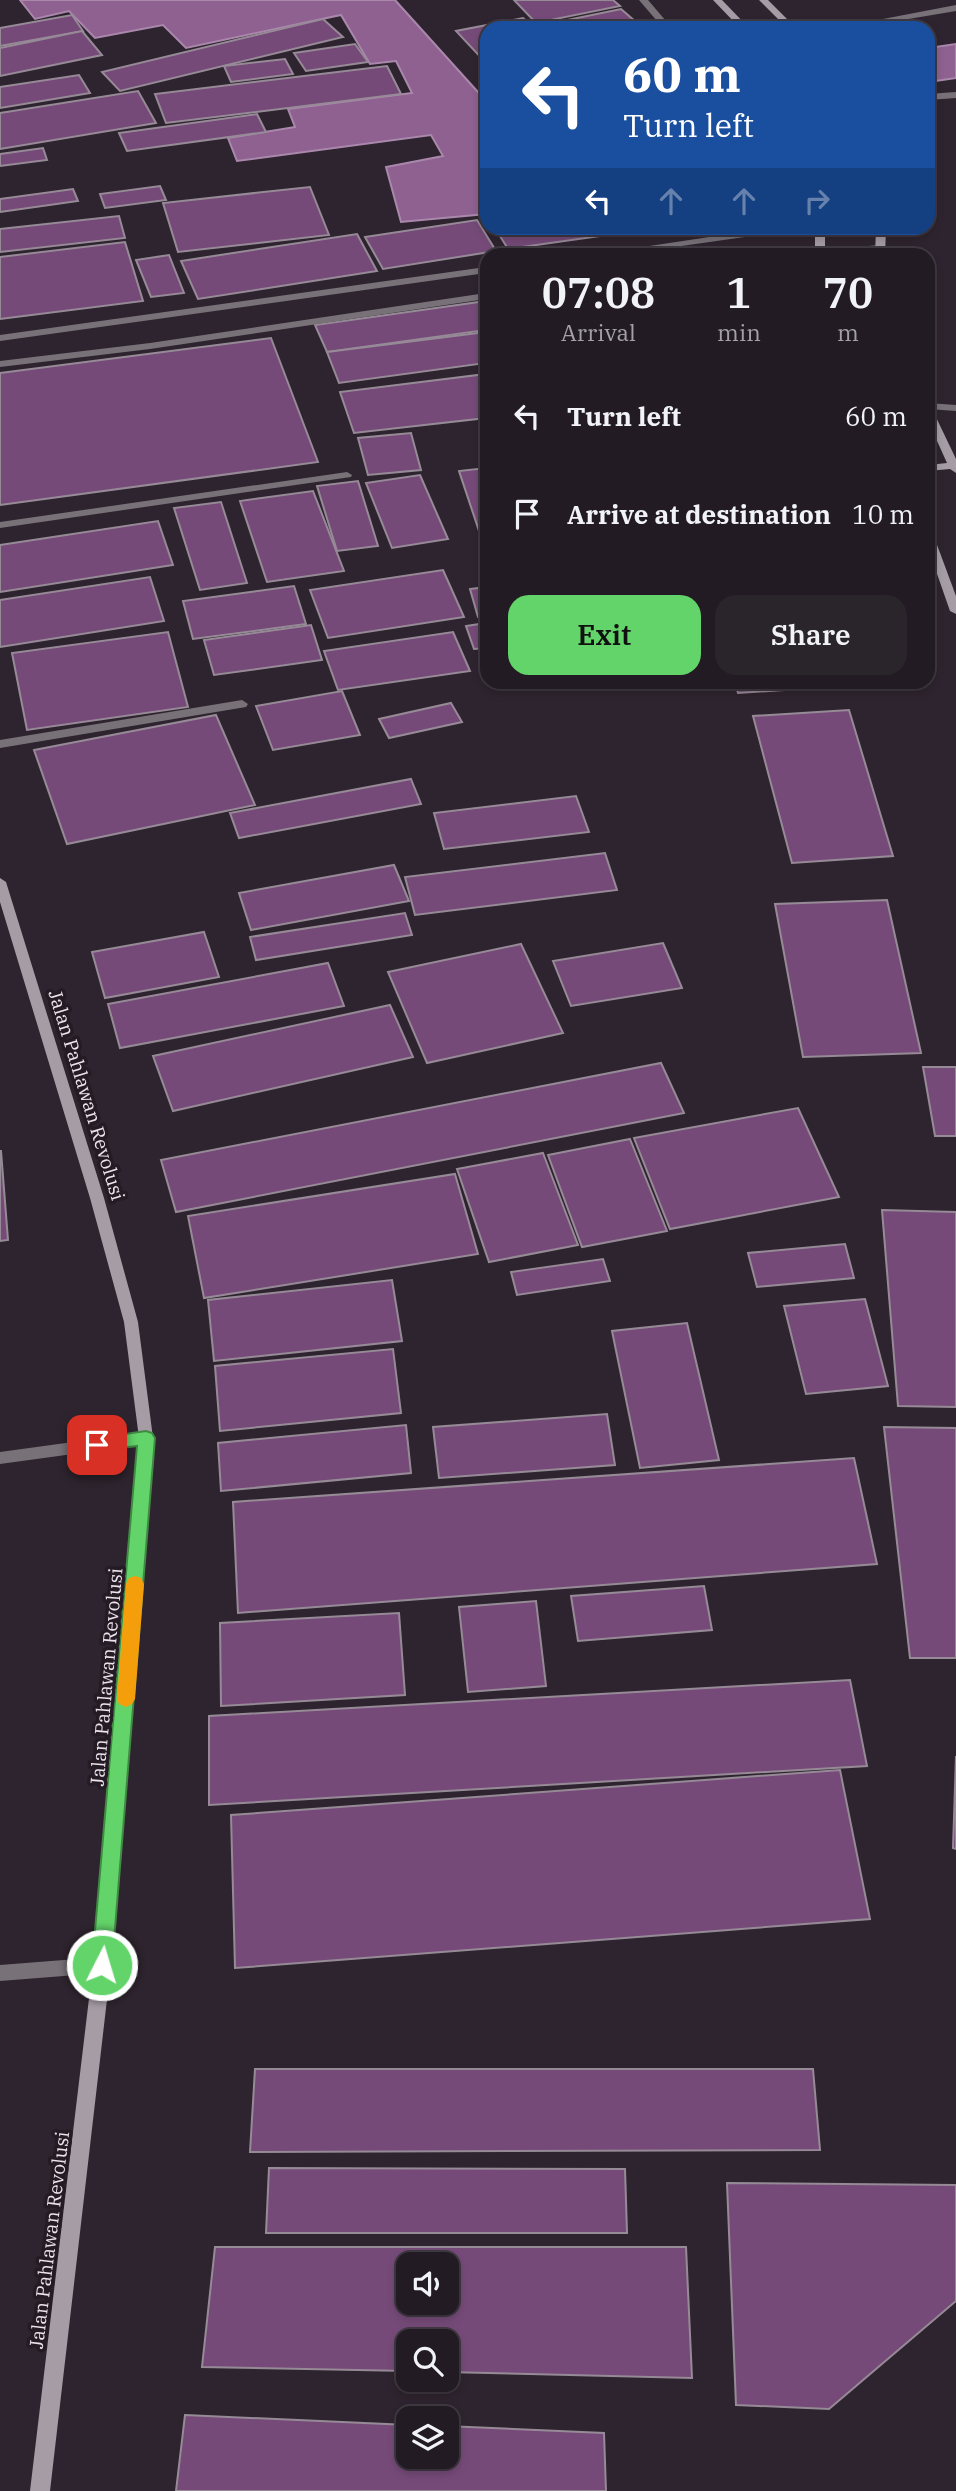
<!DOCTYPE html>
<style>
:root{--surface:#221b23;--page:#2a242b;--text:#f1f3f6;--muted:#a2a1a6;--line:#3f3941;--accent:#62d469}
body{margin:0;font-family:"IBM Plex Serif",serif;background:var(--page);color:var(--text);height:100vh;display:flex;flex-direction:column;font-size:26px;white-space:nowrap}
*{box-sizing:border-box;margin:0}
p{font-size:23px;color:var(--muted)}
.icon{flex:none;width:38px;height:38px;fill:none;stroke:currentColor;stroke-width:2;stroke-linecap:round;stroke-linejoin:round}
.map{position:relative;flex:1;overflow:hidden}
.panel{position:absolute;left:480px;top:248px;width:455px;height:441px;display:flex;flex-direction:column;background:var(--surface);border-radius:21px;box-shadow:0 4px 10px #0003,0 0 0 2px var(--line)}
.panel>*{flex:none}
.top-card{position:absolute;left:480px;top:21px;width:455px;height:214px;border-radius:21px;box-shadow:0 4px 10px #0003,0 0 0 2px var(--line);background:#1a4fa0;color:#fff;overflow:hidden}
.buttons{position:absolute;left:396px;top:2252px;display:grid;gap:14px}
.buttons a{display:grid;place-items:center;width:63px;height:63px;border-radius:14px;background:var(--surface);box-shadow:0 4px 10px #0003,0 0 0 2px var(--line);font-size:35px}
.pin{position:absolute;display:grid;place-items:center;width:60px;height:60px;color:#fff;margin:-30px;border-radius:14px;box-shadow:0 4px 10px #0006}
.me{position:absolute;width:77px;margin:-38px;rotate:5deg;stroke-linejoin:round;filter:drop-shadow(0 0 5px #0008)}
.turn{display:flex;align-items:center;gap:24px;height:147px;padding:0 28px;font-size:32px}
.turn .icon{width:91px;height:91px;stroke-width:2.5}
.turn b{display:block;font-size:49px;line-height:60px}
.lanes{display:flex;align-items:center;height:66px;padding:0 28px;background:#0003;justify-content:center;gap:35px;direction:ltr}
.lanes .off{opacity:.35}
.eta{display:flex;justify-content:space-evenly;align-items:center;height:119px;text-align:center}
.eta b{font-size:42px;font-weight:600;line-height:49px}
.cta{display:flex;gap:14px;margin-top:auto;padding:14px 28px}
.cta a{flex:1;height:80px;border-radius:21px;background:var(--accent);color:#111;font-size:28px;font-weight:600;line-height:80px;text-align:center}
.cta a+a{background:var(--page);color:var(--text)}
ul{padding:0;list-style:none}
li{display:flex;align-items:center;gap:21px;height:98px;padding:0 28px}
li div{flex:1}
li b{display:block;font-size:26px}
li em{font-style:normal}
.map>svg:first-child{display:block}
</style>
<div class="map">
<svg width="956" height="2491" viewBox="0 0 956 2491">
<rect width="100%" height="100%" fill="#2e242f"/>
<g fill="#8e6190" stroke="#aa88ac" stroke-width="2">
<path d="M20 0H395L486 101V214L401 222 386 167 443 156 431 135 237 161 228 138 295 127 288 109 412 93 396 61 370 64 341 15 186 48 163 25 95 38 69 11 35 19Z"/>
<path d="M956 44V78L928 82V48Z"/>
</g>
<g fill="#754a78" stroke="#978a97" stroke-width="2" fill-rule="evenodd">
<path d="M514 0H613L620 6 536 23Z"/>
<path d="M621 9 636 22 610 28H541L538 26Z"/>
<path d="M72 15 83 31 0 46V28Z"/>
<path d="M523 18 534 28H486V63L456 31Z"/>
<path d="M323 19 343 37 120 91 102 72Z"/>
<path d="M82 31 102 55 0 76V48Z"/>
<path d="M355 44 368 62 306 71 294 53Z"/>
<path d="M285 59 293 74 231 82 224 66Z"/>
<path d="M387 66 401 94 166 123 155 94Z"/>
<path d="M79 75 90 93 0 108V87Z"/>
<path d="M138 91 156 123 0 149V113Z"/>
<path d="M257 114 266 132 127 151 119 133Z"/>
<path d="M43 148 47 160 0 166V154Z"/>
<path d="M160 186 166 200 105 208 100 194Z"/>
<path d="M310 187 329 235 178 252 163 203Z"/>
<path d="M73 189 78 201 0 212V199Z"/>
<path d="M119 216 125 238 0 252V229Z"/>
<path d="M477 220 496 251 383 269 365 237Z"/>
<path d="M495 228H609L614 234 508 249Z"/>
<path d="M357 234 377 271 198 299 181 261Z"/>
<path d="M125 242 143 301 0 319V257Z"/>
<path d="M169 255 184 293 151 297 136 260Z"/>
<path d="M486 301V330L327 352 315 325Z"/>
<path d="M486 332V363L339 383 327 352Z"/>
<path d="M271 338 318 462 0 505V373Z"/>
<path d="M486 374V418L354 433 340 392Z"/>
<path d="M411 433 421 470 368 475 358 438Z"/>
<path d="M486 468V530L479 531 459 471Z"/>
<path d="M420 475 448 539 392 548 366 483Z"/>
<path d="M358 481 378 546 337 551 317 486Z"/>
<path d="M313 491 344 571 267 582 240 501Z"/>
<path d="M221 502 247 583 200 590 174 508Z"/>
<path d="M158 521 173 565 0 592V545Z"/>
<path d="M443 570 464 617 328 638 310 590Z"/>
<path d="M150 577 164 621 0 647V600Z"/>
<path d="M294 586 306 624 193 639 183 601Z"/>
<path d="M486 587V616L478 617 470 589Z"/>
<path d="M486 623V648L474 649 466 626Z"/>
<path d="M311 625 322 660 214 675 204 640Z"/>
<path d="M168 632 188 707 27 730 12 653Z"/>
<path d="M453 632 470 671 338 690 324 651Z"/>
<path d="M735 682H857L858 685 738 693Z"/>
<path d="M342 691 360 735 273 750 256 706Z"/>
<path d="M451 703 462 722 389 738 379 719Z"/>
<path d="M849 710 893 856 792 863 753 716Z"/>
<path d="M216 715 255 805 67 844 34 750Z"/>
<path d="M411 779 421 804 239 838 230 813Z"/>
<path d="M576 796 589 832 444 849 434 813Z"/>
<path d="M605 853 617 890 415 915 405 877Z"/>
<path d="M394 865 409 901 251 930 239 893Z"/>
<path d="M887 900 921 1053 803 1057 775 904Z"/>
<path d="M405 913 412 935 256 960 250 937Z"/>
<path d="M204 932 219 977 105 998 92 952Z"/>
<path d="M663 943 682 988 571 1006 553 961Z"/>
<path d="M521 944 563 1033 427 1063 388 972Z"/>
<path d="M328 963 344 1006 120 1048 108 1004Z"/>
<path d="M390 1005 413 1057 173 1111 153 1056Z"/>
<path d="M661 1063 684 1113 176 1212 161 1160Z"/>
<path d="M923 1067H956V1136H935Z"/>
<path d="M798 1108 839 1197 670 1229 634 1138Z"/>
<path d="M630 1139 667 1231 582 1247 548 1155Z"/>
<path d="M1 1151 8 1240 0 1241V1151Z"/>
<path d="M543 1153 578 1245 489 1262 457 1169Z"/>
<path d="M455 1174 478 1254 204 1298 188 1216Z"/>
<path d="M882 1210 956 1212V1407L898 1406Z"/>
<path d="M845 1244 854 1278 757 1287 748 1253Z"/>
<path d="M603 1259 610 1281 517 1295 511 1272Z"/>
<path d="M392 1280 402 1341 214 1361 208 1300Z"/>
<path d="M865 1299 888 1386 806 1394 784 1306Z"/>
<path d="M687 1323 719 1460 640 1468 612 1331Z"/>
<path d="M393 1349 401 1413 220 1431 215 1366Z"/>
<path d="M607 1414 615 1465 439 1478 433 1427Z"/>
<path d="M406 1425 411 1473 221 1491 218 1443Z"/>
<path d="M884 1427 956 1428V1658H910Z"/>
<path d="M854 1458 877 1564 238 1613 233 1502Z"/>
<path d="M704 1586 712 1630 578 1641 571 1596Z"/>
<path d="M536 1601 546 1686 468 1692 459 1607Z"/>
<path d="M399 1613 405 1695 221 1706 220 1623Z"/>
<path d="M850 1680 867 1766 209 1805V1716Z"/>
<path d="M956 1756V1849L953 1848Z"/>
<path d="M840 1770 870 1919 235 1968 231 1815Z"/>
<path d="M255 2069H813L820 2150 250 2152Z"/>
<path d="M269 2168 625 2169 627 2233H266Z"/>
<path d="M727 2183 956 2185V2301L829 2409 736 2405Z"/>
<path d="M215 2247H686L692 2378 446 2372V2342H408V2371L202 2367ZM408 2264H446V2303H408Z"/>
<path d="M185 2415 408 2425V2457H446V2426L604 2433 606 2491H176Z"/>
</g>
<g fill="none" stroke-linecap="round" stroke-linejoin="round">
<g fill="#787278" fill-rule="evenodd">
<path d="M639 0H648L672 28H663Z"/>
<path d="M956 5V11L855 28H836Z"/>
<path d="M956 92V98L928 100V94Z"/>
<path d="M928 403 956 405V411L928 409Z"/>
<path d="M242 700 248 704 246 707 0 748V740Z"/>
<path d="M102 1957 108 1959 111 1965 108 1971 102 1973 0 1981V1965Z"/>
</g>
<g fill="#787278" fill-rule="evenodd">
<path d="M769 228H791L786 231 611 256H583Z"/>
<path d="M880 245 883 246V250L826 256H783L787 253Z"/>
<path d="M486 267V273L0 341V335Z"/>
<path d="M486 293V299L150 349 0 367V361L150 343Z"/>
<path d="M347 472 352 475 351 477 0 528V522Z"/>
<path d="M146 1432 151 1434 153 1438 151 1442 146 1444 0 1464V1452Z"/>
</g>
<g fill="#a59ca6" fill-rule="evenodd">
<path d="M713 0H722L749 28H740Z"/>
<path d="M759 0H768L796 28H787Z"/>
<rect x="815" y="228" width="10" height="28"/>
<path d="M876 228H886L885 256H875Z"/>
<path d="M928 408 933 411 956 459V473L950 469 928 471V465L947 463 928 421Z"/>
<path d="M928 531 933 534 956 596V614L950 611 928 548Z"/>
<path d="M0 878 6 882 104 1198 138 1322 153 1438 111 1965 50 2491H30L93 1965 139 1438 124 1322 90 1198 0 902Z"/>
</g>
</g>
<path fill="#62d469" stroke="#408a44" stroke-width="2" d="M146 1431 152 1433 155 1438 112 1965 109 1972 102 1974 95 1972 92 1965 137 1446 97 1451 91 1449 89 1445 91 1440 97 1438Z"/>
<path fill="#f59e0b" d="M135 1576 141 1578 144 1584 135 1699 132 1704 126 1707 119 1704 117 1699 126 1584 129 1578Z"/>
<g text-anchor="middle" stroke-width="7" stroke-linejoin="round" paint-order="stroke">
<g font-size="19" fill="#ebe4ec" stroke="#251b25">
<text transform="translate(87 1095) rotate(73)" y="7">Jalan Pahlawan Revolusi</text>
<text transform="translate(106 1677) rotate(-85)" y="7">Jalan Pahlawan Revolusi</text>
<text transform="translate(49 2240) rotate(-83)" y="7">Jalan Pahlawan Revolusi</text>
</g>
</g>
</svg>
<div class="buttons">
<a><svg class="icon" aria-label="sound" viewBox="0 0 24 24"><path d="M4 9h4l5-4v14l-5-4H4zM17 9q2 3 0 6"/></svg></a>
<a><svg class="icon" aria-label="search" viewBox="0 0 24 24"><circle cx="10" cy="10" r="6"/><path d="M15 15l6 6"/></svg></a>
<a><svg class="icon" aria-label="layers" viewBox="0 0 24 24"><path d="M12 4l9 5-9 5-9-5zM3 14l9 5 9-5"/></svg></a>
</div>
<div class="pin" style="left:97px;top:1445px;background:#d93025"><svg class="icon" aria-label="arrive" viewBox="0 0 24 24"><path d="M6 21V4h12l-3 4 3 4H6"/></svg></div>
<svg class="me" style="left:102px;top:1965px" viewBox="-20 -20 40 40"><circle r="17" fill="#62d469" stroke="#fff" stroke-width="3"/><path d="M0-11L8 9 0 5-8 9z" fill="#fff"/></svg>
<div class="top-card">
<div class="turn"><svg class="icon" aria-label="left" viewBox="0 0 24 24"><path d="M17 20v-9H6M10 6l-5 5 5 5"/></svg><div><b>60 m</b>Turn left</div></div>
<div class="lanes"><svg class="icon" aria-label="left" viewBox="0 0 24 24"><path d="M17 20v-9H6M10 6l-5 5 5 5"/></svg><svg class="icon off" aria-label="ahead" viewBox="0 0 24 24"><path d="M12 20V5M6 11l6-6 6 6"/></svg><svg class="icon off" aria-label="ahead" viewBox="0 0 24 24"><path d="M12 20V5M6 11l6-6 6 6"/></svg><svg class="icon off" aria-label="right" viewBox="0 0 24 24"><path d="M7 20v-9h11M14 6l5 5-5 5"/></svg></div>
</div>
<section class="panel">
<div class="eta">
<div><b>07:08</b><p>Arrival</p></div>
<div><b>1</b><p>min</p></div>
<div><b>70</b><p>m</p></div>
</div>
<ul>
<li><svg class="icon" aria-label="left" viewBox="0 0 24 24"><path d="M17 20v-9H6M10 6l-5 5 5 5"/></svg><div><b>Turn left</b></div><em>60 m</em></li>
<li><svg class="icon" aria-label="arrive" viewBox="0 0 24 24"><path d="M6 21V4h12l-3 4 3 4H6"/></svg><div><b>Arrive at destination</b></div><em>10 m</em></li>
</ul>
<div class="cta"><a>Exit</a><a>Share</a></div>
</section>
</div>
